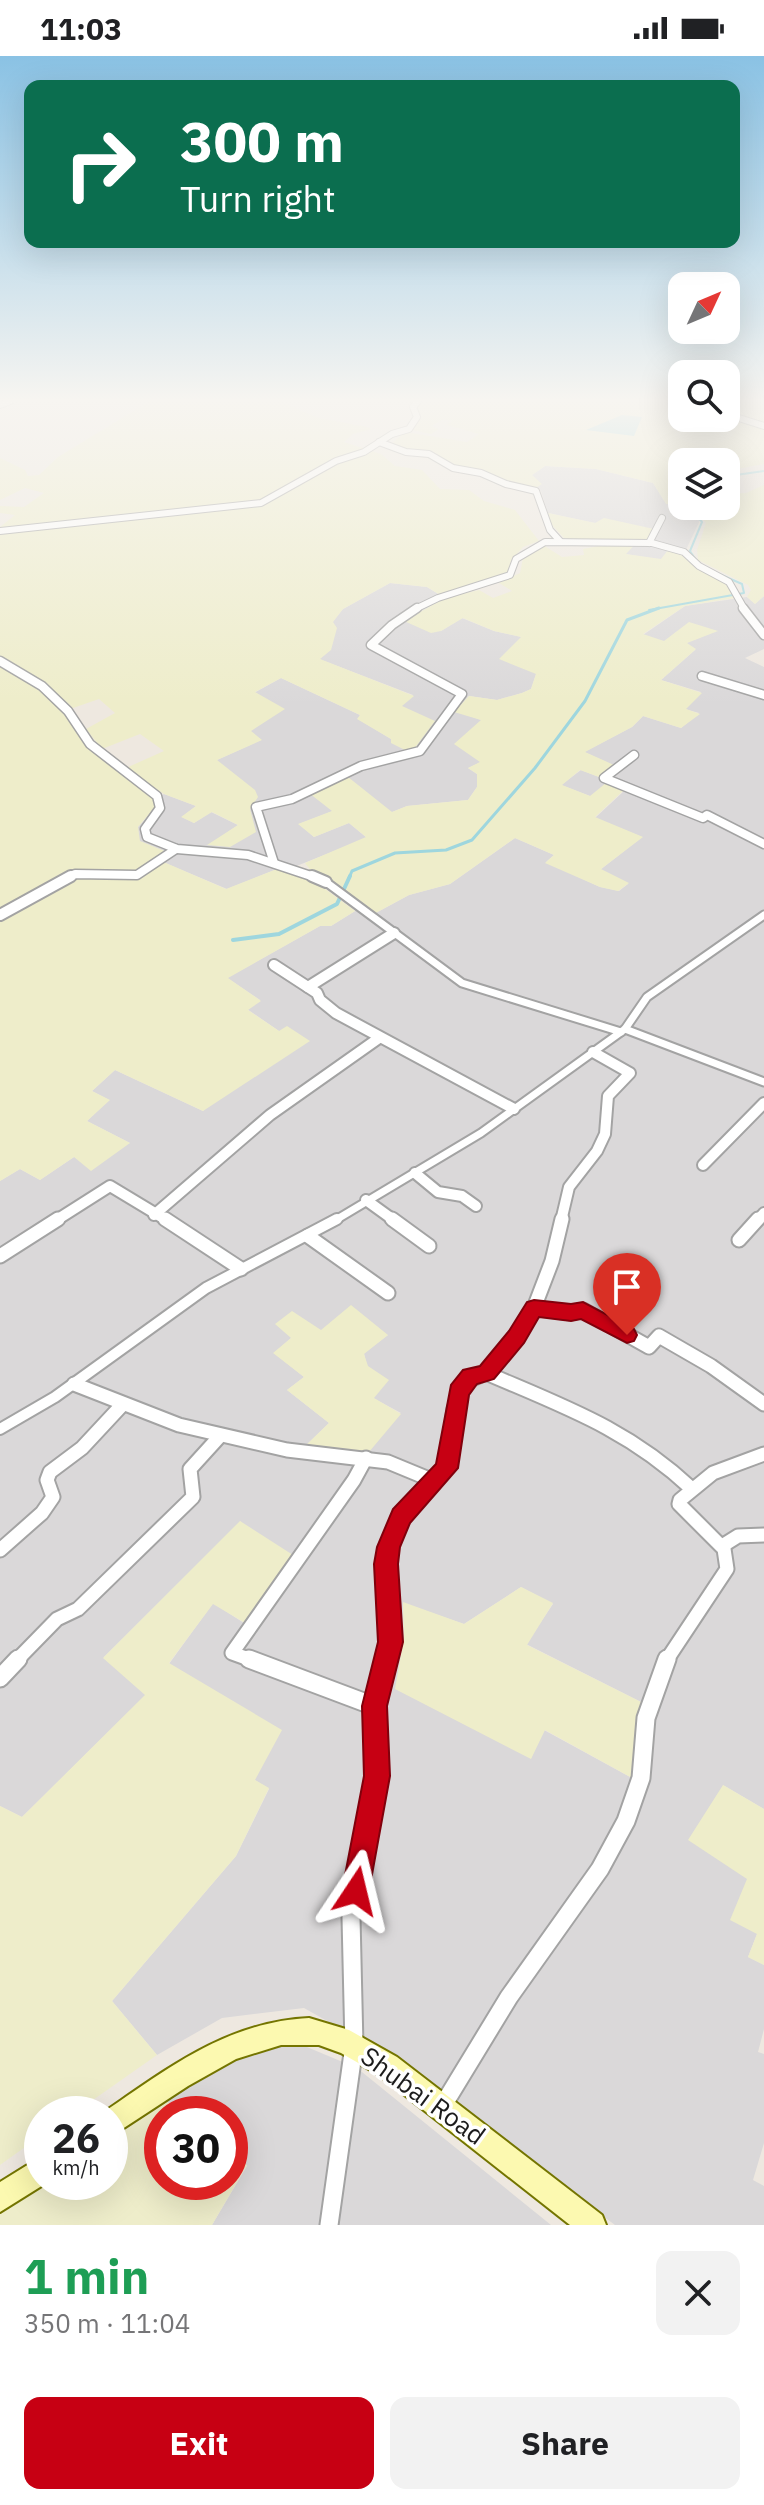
<!DOCTYPE html>
<meta charset="utf-8">
<style>
:root{--surface:#fff;--page:#f2f2f2;--text:#202124;--muted:#757577;--accent:#c70013}
body{margin:0;font-family:"IBM Plex Sans",sans-serif;background:var(--page);color:var(--text);height:100vh;display:flex;flex-direction:column;font-size:30px;white-space:nowrap}
*{box-sizing:border-box;margin:0}
p{font-size:26px;color:var(--muted)}
.icon{flex:none;width:44px;height:44px;fill:none;stroke:currentColor;stroke-width:2;stroke-linecap:round;stroke-linejoin:round}
.map{position:relative;height:2169px;overflow:hidden}
.side{display:flex;flex-direction:column;background:var(--surface);flex:1}
.side>*{flex:none}
.top-card{position:absolute;left:24px;top:24px;width:716px;height:168px;border-radius:16px;box-shadow:0 8px 32px #0002;background:#0b6e4f;color:#fff;overflow:hidden}
.needle{width:52px;rotate:46deg}
.tools{position:absolute;left:668px;top:216px;display:grid;gap:16px}
.tools a{display:grid;place-items:center;width:72px;height:72px;border-radius:16px;background:var(--surface);box-shadow:0 8px 32px #0002;font-size:40px}
.speed{position:absolute;left:24px;top:2040px;display:flex;gap:16px;font-size:40px;font-weight:700;text-align:center}
.speed>*{display:grid;place-content:center;width:104px;height:104px;border-radius:50%;background:var(--surface);box-shadow:0 8px 32px #0002;line-height:1}
.speed small{font-size:20px;font-weight:400}
.speed .limit{border:12px solid #d22;background:#fff;color:#111}
.pin{position:absolute;display:grid;place-items:center;width:68px;height:68px;color:#fff;margin:-82px -34px;border-radius:50% 50% 50% 0;rotate:-45deg;box-shadow:0 0 8px #0007}
.pin .icon{rotate:45deg}
.me{position:absolute;width:88px;margin:-44px;rotate:10deg;stroke-linejoin:round;filter:drop-shadow(0 0 6px #0008)}
.turn{display:flex;align-items:center;gap:28px;height:168px;padding:0 24px;font-size:36px}
.turn .icon{width:104px;height:104px;stroke-width:2.5}
.turn b{display:block;font-size:56px;line-height:68px}
.round{display:grid;place-items:center;flex:none;width:84px;height:84px;border-radius:16px;background:var(--page)}
.overview{display:flex;align-items:center;justify-content:space-between;height:136px;padding:0 24px}
h1{font-size:48px;font-weight:800;line-height:60px;color:#1e9e55}
.primary-button{display:flex;gap:16px;margin-top:auto;padding:16px 24px}
.primary-button a{flex:1;height:92px;border-radius:16px;background:var(--accent);color:#fff;font-size:32px;font-weight:800;line-height:92px;text-align:center}
.primary-button a+a{background:var(--page);color:var(--text)}
.status{display:flex;justify-content:space-between;align-items:center;height:56px;padding:0 40px;background:var(--surface);direction:ltr}
.status svg{height:22px;fill:currentColor}
.map>svg:first-child{display:block}
</style>
<div class="status"><b>11:03</b><svg viewBox="0 0 49 12"><path d="M0 12V9h3v3zM5 12V6h3v6zM10 12V3h3v9zM15 12V0h3v12zM26 1h20v11H26zM47 4h2v5h-2z"/></svg></div>
<div class="map">
<svg width="764" height="2169" viewBox="0 0 764 2169">
<rect width="100%" height="100%" fill="#eee8e0"/>
<g fill="#dad8d9" fill-rule="evenodd">
<path d="M545 410 596 413 653 427 666 447 687 450 700 464 685 496 662 504 625 498 640 484 595 467 548 457 541 435 534 433 532 419Z"/>
<path d="M390 527 427 531 445 542 441 575 462 562 494 575 522 581 536 618 531 633 522 637 497 644 469 640 455 655 481 664V706L468 712 477 718V731L468 744 407 750 392 756 310 737 333 755 299 768 314 781 349 767 367 782 284 815 277 813 227 833 158 804 166 796 139 785 138 771 154 753 156 743 164 738 196 750 182 761 194 767 211 756 238 769 209 789 255 776 217 704 261 684 250 675 254 637 281 622 360 659 358 663 391 683 401 650 413 639 319 603 332 566 343 553Z"/>
<path d="M764 540V593L745 602 764 611V1753L723 1729 748 1823 757 1878 748 1901 764 1909V1973L758 1996 764 1998V2087L753 2124 764 2130V2169H615L384 1997 304 1952 222 1962 157 1999 112 1945 236 1800 269 1733 255 1724 207 1632 169 1608 213 1547 244 1567 241 1465 104 1601 146 1639 22 1761 0 1750V1125L20 1113 40 1124 74 1101 130 1087 87 1065 109 1044 92 1035 115 1014 203 1055 279 975 247 953 260 944 227 922 320 870H331L360 852 372 859 409 839 450 828 515 782 554 799 546 806 600 831 619 835 628 828 600 814 642 781 595 762 624 735 590 740 561 729 581 714 599 721 613 709 584 696 632 671 643 660 681 672 699 657 685 653 701 636 661 624 695 594 686 587 716 575 664 586 643 579 685 550 747 541 755 548ZM321 1274 388 1279 364 1297 373 1342 401 1357 303 1392 329 1367 287 1334 304 1321 274 1297 291 1282ZM521 1531 553 1548 526 1588 641 1646 632 1722 544 1674 531 1702 396 1633 404 1582 403 1547 464 1568Z"/>
<path d="M295 1986 357 2012 551 2169H212L247 2110 230 2096V2058H183L165 2044 237 1996Z"/>
</g>
<g fill="#eeedca">
<path d="M150 345H278L319 362 367 371 371 373 353 378 344 386 381 398 395 410 422 414 440 433 469 434 484 445 515 454 539 485 523 491 511 505 509 517 440 539 427 531 390 527 343 553 333 566 337 572 331 594 320 603 414 640 402 650 435 665 414 693 405 694 391 687V683L357 663 360 659 281 622 255 636 285 653 251 675 262 684 217 704 255 734 258 741 250 753 256 776 230 791 207 789 238 769 212 756 194 767 181 761 196 750 164 738 126 712 164 695 140 678 102 693 86 673 115 657 99 643 73 652 50 631 0 603V471L15 459 0 457V450L24 451 44 437 25 432 0 444V402L25 414 28 420 39 419 58 401Z"/>
<path d="M421 345H682V362H726V345H764V408L726 415V406H682V448H666L653 427 596 413 545 410 532 419 542 428 534 433 457 412 435 399 395 392 392 387 405 376 467 386 479 378 447 369 452 365 444 363 431 370 439 373 431 378 413 374 420 361 417 351Z"/>
<path d="M764 429V540L755 548 747 541 751 534 748 529 698 504 697 494 706 467 694 450H726V438L746 437Z"/>
<path d="M548 457 595 467 604 462 654 473 646 485 639 484 626 498 661 503 668 494 676 495 724 526 735 542 685 550 643 578 664 585 689 566 718 575 687 587 696 593 661 624 702 637 686 653 700 658 681 672 643 660 632 671 585 696 614 709 599 721 580 714 562 729 590 740 606 727 624 734 595 761 643 781 601 813 629 827 618 835 600 831 545 807 554 799 515 782 450 828 409 839 372 859 326 821 313 817 305 807 366 781 349 767 314 781 298 768 332 755 309 737 348 721 392 756 407 750 468 744 477 731V718L468 712 480 706 454 688 481 664 454 656 469 640 497 644 522 637 531 633 536 618 499 603 521 581 494 575 463 562 441 575 431 577 404 565 445 542 479 534 493 542 512 535 499 527 520 517 523 502 543 489 562 501 584 499 583 493 604 489 597 483 581 486 564 482 551 468Z"/>
<path d="M0 607 39 630 49 644 63 653 77 678 156 743 154 752 138 771 140 785 167 796 159 804 226 833 277 813 284 815 313 824 355 855 331 870H320L228 922 261 945 248 954 279 975 287 970 310 985 203 1055 115 1014 92 1035 110 1044 87 1065 130 1087 91 1115 74 1101 40 1124 20 1113 0 1125Z"/>
<path d="M351 1249 388 1279 364 1298 368 1310 389 1324 374 1342 401 1358 369 1396 302 1393 329 1367 287 1334 304 1321 273 1297 291 1282 275 1268 292 1255 321 1274Z"/>
<path d="M240 1465 293 1499 245 1567 213 1548 169 1607 282 1674 255 1724 269 1732 236 1800 112 1945 157 1999 73 2058H42V2079L0 2109V1750L22 1761 145 1639 103 1602Z"/>
<path d="M521 1531 553 1547 527 1589 641 1646 632 1722 545 1674 531 1703 395 1633 404 1582 403 1546 464 1568Z"/>
<path d="M723 1729 764 1753V1909L748 1901 757 1878 730 1864 747 1823 688 1784Z"/>
<path d="M165 2044 183 2058H162V2126H230V2096L247 2109 212 2169H0V2151L42 2126H110V2080Z"/>
</g>
<path fill="#9ed6de" d="M622 359 642 361 634 380 586 374Z"/>
<g fill="none" stroke-linecap="round" stroke-linejoin="round">
<g stroke="#9ed6de" stroke-width="2">
<path d="M726 431 736 419 764 415"/>
<path d="M689 450 702 466 690 495 696 504"/>
<path d="M649 554 744 537 742 528 717 517"/>
</g>
<path stroke="#9ed6de" stroke-width="3" d="M349 822 352 815 395 797 446 794 472 784 535 712 585 645 627 564 659 552"/>
<path stroke="#9ed6de" stroke-width="4" d="M233 884 279 878 337 848 350 820"/>
<g stroke="#a3a3a3" stroke-width="11">
<g id="pedestrian-far1">
<path d="M326 826 462 927 621 976"/>
<path d="M625 973 764 1026"/>
<path d="M334 1165 481 1077 625 973 647 941 764 859"/>
</g>
</g>
<g stroke="#a3a3a3" stroke-width="14">
<path id="pedestrian" d="M0 1373 55 1341 206 1232 337 1163"/>
</g>
<g stroke="#a3a3a3" stroke-width="8">
<g id="minor-far4">
<path d="M670 345 682 348"/>
<path d="M0 349 10 345"/>
<path d="M726 358 764 370"/>
<path d="M379 386 406 396 429 398 453 412 481 417 506 428 536 435 550 474 560 485"/>
<path d="M0 475 261 447 336 405 364 396 392 378 409 373 417 361 413 351 418 345"/>
<path d="M649 487 662 462"/>
<path d="M413 554 438 542 510 519 516 503 545 486 652 487 684 496 699 510 729 526 745 554"/>
</g>
</g>
<g stroke="#a3a3a3" stroke-width="11">
<g id="minor-far3">
<path d="M743 552 764 579"/>
<path d="M0 605 42 630 68 655 90 688 157 740 160 752 145 773 147 781 177 793 248 799 317 822"/>
<path d="M702 620 764 639"/>
<path d="M634 699 604 722 703 762 707 759 764 788"/>
<path d="M274 807 256 751 292 743 361 710 420 695 462 638 371 589 392 569 417 552"/>
<path d="M68 822 75 818 137 819 176 793"/>
</g>
</g>
<g stroke="#a3a3a3" stroke-width="14">
<g id="minor-far2">
<path d="M312 820 326 826"/>
<path d="M0 859 71 820"/>
<path d="M274 909 317 937 320 944 336 957 514 1053"/>
<path d="M308 931 394 877"/>
<path d="M703 1109 764 1047"/>
<path d="M415 1117 438 1136 462 1140 476 1150"/>
<path d="M366 1144 395 1165"/>
<path d="M154 1159 270 1059 379 982"/>
<path d="M55 1165 110 1130 168 1165"/>
<path d="M561 1165 569 1131 597 1095 605 1078 608 1040 630 1017 593 996"/>
<path d="M757 1165 764 1157"/>
</g>
</g>
<g stroke="#a3a3a3" stroke-width="17">
<g id="minor-far1">
<path d="M165 1163 241 1213"/>
<path d="M392 1163 429 1190"/>
<path d="M308 1180 388 1237"/>
<path d="M739 1184 758 1163"/>
<path d="M0 1200 58 1163"/>
<path d="M534 1252 571 1257 583 1254 649 1291 659 1280 711 1310 764 1348"/>
<path d="M486 1317C565 1351 628 1373 692 1433"/>
<path d="M74 1328 179 1369 287 1394 388 1406 434 1425"/>
<path d="M722 1490 738 1480 764 1479"/>
<path d="M0 1494 42 1457 53 1441 47 1424 50 1416 82 1392 123 1348"/>
<path d="M16 1605 57 1563 78 1553 193 1441 190 1413 220 1380"/>
<path d="M254 1605 232 1597 354 1424 366 1402"/>
<path d="M385 1605 390 1586 386 1508 389 1491 401 1460 446 1412 454 1353 463 1327 486 1317 517 1281 534 1252 552 1205 562 1163"/>
<path d="M666 1605 727 1513 724 1493 679 1448 680 1444 713 1417 764 1398"/>
</g>
</g>
<g stroke="#a3a3a3" stroke-width="21">
<g id="minor">
<path d="M249 1603 374 1650"/>
<path d="M0 1622 18 1603"/>
<path d="M442 2051 509 1941 600 1813 626 1765 641 1722 646 1662 667 1603"/>
<path d="M329 2169 354 1990 351 1861 377 1720 374 1650 386 1603"/>
</g>
</g>
<g stroke="#747500" stroke-width="4">
<g id="secondary">
<path d="M309 1962 349 1974 397 2001 602 2159 606 2169H570L379 2019 341 1997 319 1989H281L236 2003 188 2030 110 2081V2058H101C167 2013 226 1966 309 1962Z"/>
<path d="M42 2100V2126H48L0 2156V2126Z"/>
</g>
</g>
<use href="#pedestrian-far1" stroke="#fff" stroke-width="7"/>
<use href="#pedestrian" stroke="#fff" stroke-width="10"/>
<use href="#minor-far4" stroke="#fff" stroke-width="6"/>
<use href="#minor-far3" stroke="#fff" stroke-width="8"/>
<use href="#minor-far2" stroke="#fff" stroke-width="10"/>
<use href="#minor-far1" stroke="#fff" stroke-width="13"/>
<use href="#minor" stroke="#fff" stroke-width="17"/>
<use href="#secondary" fill="#fcf9b0" fill-rule="evenodd"/>
</g>
<linearGradient id="sky" x2="0" y2="1"><stop stop-color="#8ac2e4"/><stop offset="0.53" stop-color="#f7f5f1"/><stop offset="1" stop-color="#f7f5f1" stop-opacity="0"/></linearGradient>
<rect width="764" height="649" fill="url(#sky)"/>
<path fill="#c70013" stroke="#81000c" stroke-width="2" d="M534 1244 571 1248 583 1246 634 1273 637 1279 634 1285 627 1287 581 1263 571 1265 539 1261 524 1287 494 1323 477 1328 469 1339 458 1412 410 1467 400 1491 398 1508 403 1586 387 1650 390 1720 369 1835 365 1845 356 1849 346 1845 342 1835 364 1720 362 1650 378 1586 374 1508 377 1491 393 1453 436 1408 451 1329 463 1314 480 1310 509 1275 527 1246Z"/>
<g text-anchor="middle" stroke-width="7" stroke-linejoin="round" paint-order="stroke">
<g font-size="26" fill="#1c1c1c" stroke="#fff">
<text transform="translate(423 2040) rotate(36)" y="9">Shubai Road</text>
</g>
</g>
</svg>
<div class="tools">
<a><svg class="needle" viewBox="-14 -14 28 28"><path d="M0-13l5 13h-10z" fill="#e53935"/><path d="M0 13l5-13h-10z" fill="#757577"/></svg></a>
<a><svg class="icon" aria-label="search" viewBox="0 0 24 24"><circle cx="10" cy="10" r="6"/><path d="M15 15l6 6"/></svg></a>
<a><svg class="icon" aria-label="layers" viewBox="0 0 24 24"><path d="M12 4l9 5-9 5-9-5zM3 14l9 5 9-5"/></svg></a>
</div>
<div class="speed"><div>26<small>km/h</small></div><div class="limit">30</div></div>
<div class="pin" style="left:627px;top:1279px;background:#d93025"><svg class="icon" aria-label="arrive" viewBox="0 0 24 24"><path d="M6 21V4h12l-3 4 3 4H6"/></svg></div>
<svg class="me" style="left:356px;top:1835px" viewBox="-20 -20 40 40"><path d="M0-17L14 15 0 8-14 15z" fill="#c70013" stroke="#fff" stroke-width="4"/></svg>
<div class="top-card">
<div class="turn"><svg class="icon" aria-label="right" viewBox="0 0 24 24"><path d="M7 20v-9h11M14 6l5 5-5 5"/></svg><div><b>300 m</b>Turn right</div></div>
</div>
</div>
<section class="side">
<div class="overview"><div><h1>1 min</h1><p>350 m · 11:04</p></div><a class="round"><svg class="icon" aria-label="close" viewBox="0 0 24 24"><path d="M6 6l12 12M18 6L6 18"/></svg></a></div>
<div class="primary-button"><a>Exit</a><a>Share</a></div>
</section>
